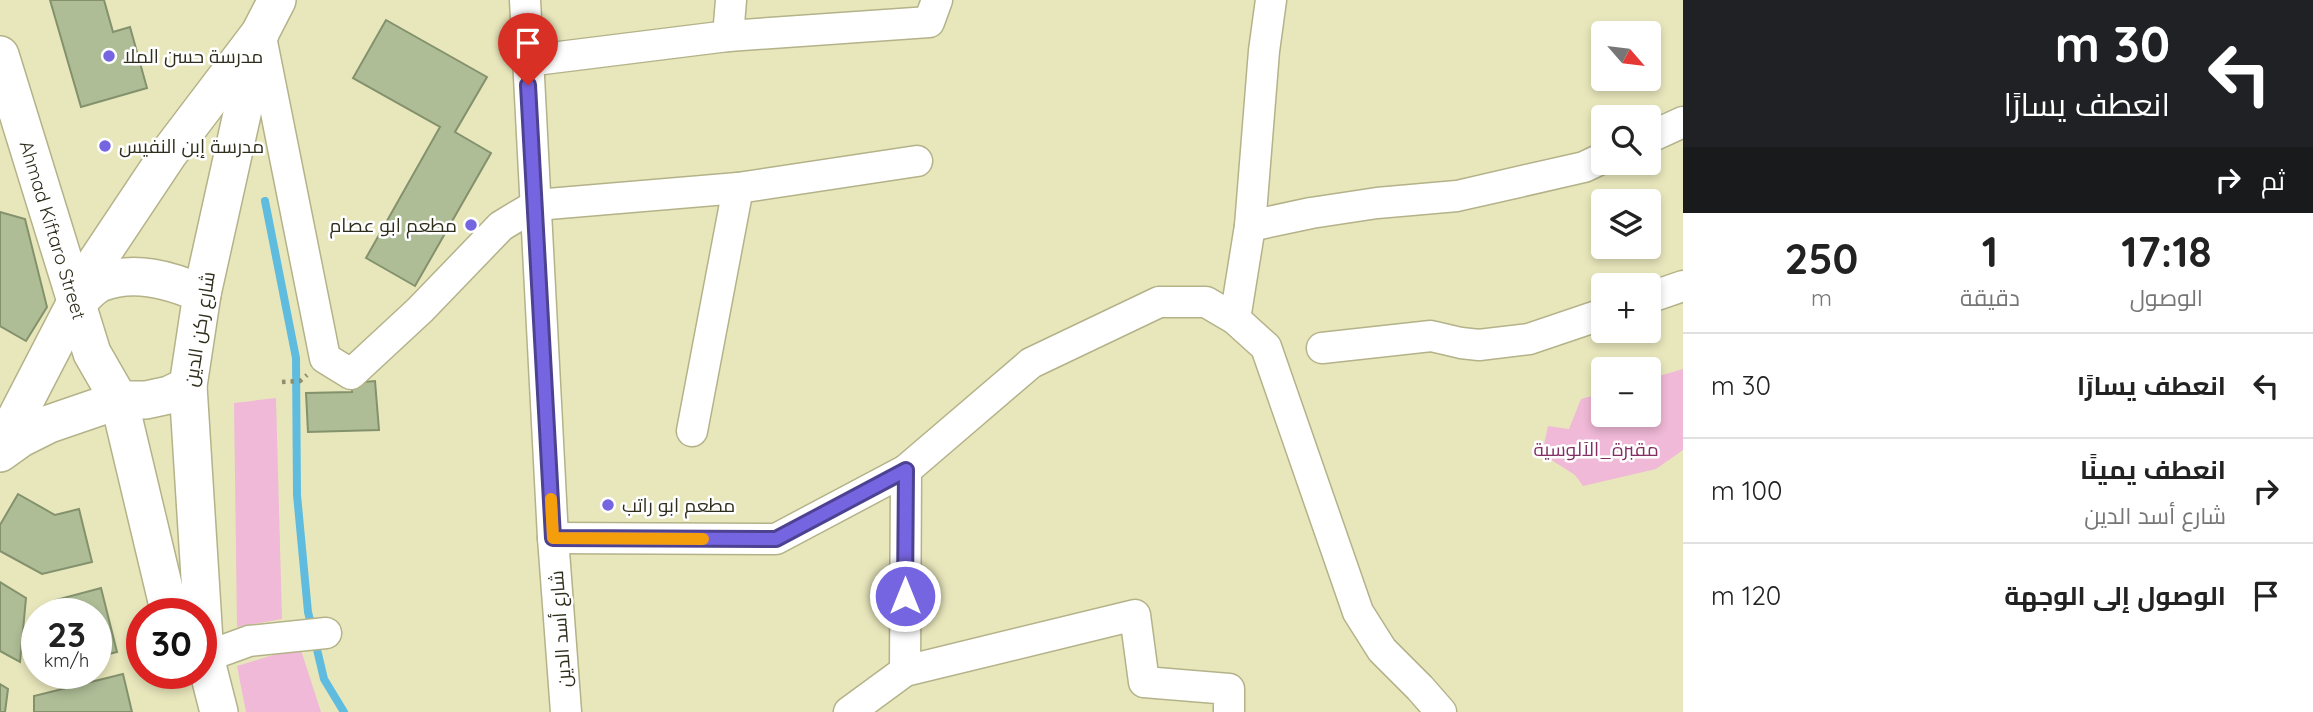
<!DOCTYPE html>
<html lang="ar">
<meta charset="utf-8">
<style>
:root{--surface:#fff;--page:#f2f2f2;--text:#222;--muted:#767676;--line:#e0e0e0}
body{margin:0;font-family:Quicksand,Cairo,sans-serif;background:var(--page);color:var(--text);direction:rtl;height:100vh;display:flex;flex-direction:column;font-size:26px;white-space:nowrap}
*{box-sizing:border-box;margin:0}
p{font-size:23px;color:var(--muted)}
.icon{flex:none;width:38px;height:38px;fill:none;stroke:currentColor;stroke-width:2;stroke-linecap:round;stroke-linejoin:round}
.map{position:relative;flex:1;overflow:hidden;direction:ltr}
.panel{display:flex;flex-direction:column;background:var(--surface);width:630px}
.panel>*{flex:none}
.top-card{background:#202124;color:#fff;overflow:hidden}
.needle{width:46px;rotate:118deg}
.buttons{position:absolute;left:1591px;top:21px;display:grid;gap:14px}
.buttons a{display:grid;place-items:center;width:70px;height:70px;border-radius:7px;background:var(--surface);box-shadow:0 4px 10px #0003;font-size:35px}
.speed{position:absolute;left:21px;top:598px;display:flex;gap:14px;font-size:35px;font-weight:700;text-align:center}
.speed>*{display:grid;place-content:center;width:91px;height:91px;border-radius:50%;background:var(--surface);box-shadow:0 4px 10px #0003;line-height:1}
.speed small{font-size:18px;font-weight:400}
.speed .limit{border:10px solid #d22;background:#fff;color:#111}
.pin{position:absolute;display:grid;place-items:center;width:60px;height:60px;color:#fff;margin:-72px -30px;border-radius:50% 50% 50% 0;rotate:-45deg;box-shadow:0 0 7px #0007}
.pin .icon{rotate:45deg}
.me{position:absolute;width:77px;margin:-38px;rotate:0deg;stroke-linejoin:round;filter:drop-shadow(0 0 5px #0008)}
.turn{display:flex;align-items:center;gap:24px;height:147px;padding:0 28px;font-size:32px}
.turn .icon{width:91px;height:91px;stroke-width:2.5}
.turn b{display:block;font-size:49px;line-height:60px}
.then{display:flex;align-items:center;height:66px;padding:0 28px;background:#0003;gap:14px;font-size:26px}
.eta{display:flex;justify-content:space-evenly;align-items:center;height:119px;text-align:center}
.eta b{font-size:42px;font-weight:800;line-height:49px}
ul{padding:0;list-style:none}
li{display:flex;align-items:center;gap:21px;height:105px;padding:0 28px;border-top:2px solid var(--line)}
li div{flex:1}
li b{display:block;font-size:26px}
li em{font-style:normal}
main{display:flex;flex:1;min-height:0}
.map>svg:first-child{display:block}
</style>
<main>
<section class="panel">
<div class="top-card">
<div class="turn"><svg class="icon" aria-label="left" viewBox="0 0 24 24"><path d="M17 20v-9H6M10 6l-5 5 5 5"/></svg><div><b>30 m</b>انعطف يسارًا</div></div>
<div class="then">ثم<svg class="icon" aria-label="right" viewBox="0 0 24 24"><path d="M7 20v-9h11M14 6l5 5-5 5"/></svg></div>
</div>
<div class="eta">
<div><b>17:18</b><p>الوصول</p></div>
<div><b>1</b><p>دقيقة</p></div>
<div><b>250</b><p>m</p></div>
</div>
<ul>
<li><svg class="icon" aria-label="left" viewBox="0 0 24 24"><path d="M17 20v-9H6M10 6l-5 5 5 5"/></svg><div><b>انعطف يسارًا</b></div><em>30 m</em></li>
<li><svg class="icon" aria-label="right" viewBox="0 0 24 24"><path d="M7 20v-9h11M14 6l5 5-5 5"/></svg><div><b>انعطف يمينًا</b><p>شارع أسد الدين</p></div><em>100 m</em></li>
<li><svg class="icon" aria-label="arrive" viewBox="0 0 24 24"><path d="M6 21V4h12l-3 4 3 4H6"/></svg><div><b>الوصول إلى الوجهة</b></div><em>120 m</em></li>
</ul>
</section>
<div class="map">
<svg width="1683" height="712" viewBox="0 0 1683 712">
<rect width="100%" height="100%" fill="#e8e7bc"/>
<g fill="#f0b9d7">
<path d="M1683 369V450L1656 469 1583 486 1575 475 1542 454 1548 426 1569 429 1581 399 1603 393V415H1648L1649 379Z"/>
<path d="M276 398 282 619 237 627 234 403Z"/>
<path d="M300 647 321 712H246L237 666Z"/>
</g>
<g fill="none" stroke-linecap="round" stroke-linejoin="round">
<g stroke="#60bcdf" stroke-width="8">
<path d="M265 201 296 358 297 495 308 612 312 628"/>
<path d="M315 641 324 679 344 712"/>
</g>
</g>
<g fill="#aebd96" stroke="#83916c" stroke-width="2">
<path d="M50 0H104L113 32 130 27 147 88 81 107Z"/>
<path d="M386 20 487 77 455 132 491 153 415 286 366 258 440 127 353 78Z"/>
<path d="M0 212 25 219 47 307 26 341 0 326Z"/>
<path d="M375 381 379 430 308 432 306 393 352 392V383Z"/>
<path d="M18 494 55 515 79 509 92 562 42 574 0 551V525Z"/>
<path d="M0 582 26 598 20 662 0 651Z"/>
<path d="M101 588 117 652 96 657V614H54L56 600Z"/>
<path d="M123 674 132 712H34V696Z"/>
<path d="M0 684 8 689 5 712H0Z"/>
</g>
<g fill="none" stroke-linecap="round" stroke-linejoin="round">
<g stroke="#b4b289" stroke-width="33">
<g id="minor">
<path d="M525 0 553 538 566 712"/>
<path d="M728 36 929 22 937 0"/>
<path d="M261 37 325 358 351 374 420 310 501 226 536 205 738 188 917 161"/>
<path d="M527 61 728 36 731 0"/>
<path d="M1648 138 1683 122"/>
<path d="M1250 226 1311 213 1377 203 1457 196 1584 167 1603 158"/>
<path d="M1648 298 1683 286"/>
<path d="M1235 319 1250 226 1264 51 1271 0"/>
<path d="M1322 348 1431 336 1461 343 1479 345 1529 339 1603 314"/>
<path d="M692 431 738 188"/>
<path d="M553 538 776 539 906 470 1031 363 1159 302H1206L1235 319 1266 347 1358 612 1382 650 1420 688 1441 712"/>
<path d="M205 657 249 641 326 633"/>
<path d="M905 671 1135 615 1144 682 1229 689V712"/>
<path d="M849 712 905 671 906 470"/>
</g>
</g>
<g stroke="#b4b289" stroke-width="40">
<g id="major">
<path d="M0 55 92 353 119 400 170 614"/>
<path d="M75 304C83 298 91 287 100 283 134 269 171 280 202 294"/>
<path d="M0 449 75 304 87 276 169 153 260 33 277 0"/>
<path d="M0 453 21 438 49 424 119 400H146L169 395 188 386"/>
<path d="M219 712 205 657 188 386 202 294 260 33"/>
</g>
</g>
<path stroke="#8e8d6f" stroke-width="4.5" stroke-dasharray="3.5 5" stroke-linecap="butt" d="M282 382 300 381 307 375"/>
<use href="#minor" stroke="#fff" stroke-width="30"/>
<use href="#major" stroke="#fff" stroke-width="37"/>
</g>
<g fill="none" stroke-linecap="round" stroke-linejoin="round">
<g stroke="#4d4292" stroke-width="18">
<path id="route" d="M528 85 553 538 776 539 906 470 905 596"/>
</g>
<use href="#route" stroke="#7665e0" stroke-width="12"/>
<path stroke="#f59e0b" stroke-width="12" d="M551 499 553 538 703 539"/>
</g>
<g fill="#7665e0" stroke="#fff" stroke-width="2.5">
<circle cx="109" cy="56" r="7"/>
<circle cx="105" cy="146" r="7"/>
<circle cx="471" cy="225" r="7"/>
<circle cx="608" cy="505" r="7"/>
</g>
<g text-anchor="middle" stroke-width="5" stroke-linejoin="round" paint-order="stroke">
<g font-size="19" fill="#2f2e1d" stroke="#fff" text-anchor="start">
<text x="123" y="63">مدرسة حسن الملا</text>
<text x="119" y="153">مدرسة إبن النفيس</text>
<text x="457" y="232" text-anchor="end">مطعم ابو عصام</text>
<text x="622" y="512">مطعم ابو راتب</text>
</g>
<g font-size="19" fill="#2f2e1d" stroke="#fff">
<text transform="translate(53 230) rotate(73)" y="7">Ahmad Kiftaro Street</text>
<text transform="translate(199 329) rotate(-81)" y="7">شارع ركن الدين</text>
<text transform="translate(560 629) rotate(-94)" y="7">شارع أسد الدين</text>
</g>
<g font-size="19" fill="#822e63" stroke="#fff">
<text x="1596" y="456">مقبرة_الآلوسية</text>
</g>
</g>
</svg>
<div class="buttons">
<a><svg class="needle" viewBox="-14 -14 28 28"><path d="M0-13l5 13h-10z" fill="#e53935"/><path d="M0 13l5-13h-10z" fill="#767676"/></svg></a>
<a><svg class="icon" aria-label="search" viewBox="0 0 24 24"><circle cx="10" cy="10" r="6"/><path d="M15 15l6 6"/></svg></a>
<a><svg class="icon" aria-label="layers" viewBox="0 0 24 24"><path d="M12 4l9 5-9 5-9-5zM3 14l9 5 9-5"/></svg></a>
<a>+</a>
<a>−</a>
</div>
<div class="speed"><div>23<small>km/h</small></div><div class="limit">30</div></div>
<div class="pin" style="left:528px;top:85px;background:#d93025"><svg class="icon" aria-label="arrive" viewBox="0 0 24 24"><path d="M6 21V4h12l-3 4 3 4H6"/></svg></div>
<svg class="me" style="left:905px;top:596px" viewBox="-20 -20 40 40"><circle r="17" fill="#7665e0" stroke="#fff" stroke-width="3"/><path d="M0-11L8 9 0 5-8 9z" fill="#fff"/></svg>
</div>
</main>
